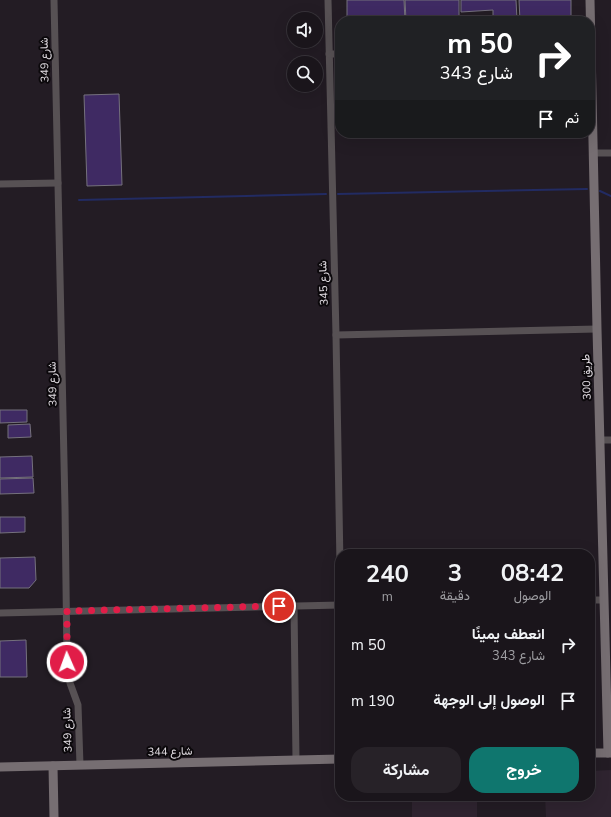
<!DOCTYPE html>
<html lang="ar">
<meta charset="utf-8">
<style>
:root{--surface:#1a151b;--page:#272228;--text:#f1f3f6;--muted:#9f9fa3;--line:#38343a;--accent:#0f766e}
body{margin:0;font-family:"Nunito Sans",Vazirmatn,sans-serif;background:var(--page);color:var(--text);direction:rtl;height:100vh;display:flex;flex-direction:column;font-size:15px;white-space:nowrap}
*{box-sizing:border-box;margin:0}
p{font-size:13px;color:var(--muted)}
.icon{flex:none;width:22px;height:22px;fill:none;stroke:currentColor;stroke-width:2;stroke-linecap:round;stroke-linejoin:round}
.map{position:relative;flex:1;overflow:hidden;direction:ltr}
.panel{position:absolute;left:335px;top:549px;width:260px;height:252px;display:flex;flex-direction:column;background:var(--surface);border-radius:16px;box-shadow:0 4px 16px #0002,0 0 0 1px var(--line);direction:rtl}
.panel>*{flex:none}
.banner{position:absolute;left:335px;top:16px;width:260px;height:122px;border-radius:16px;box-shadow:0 4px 16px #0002,0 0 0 1px var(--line);direction:rtl;background:#202124;color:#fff;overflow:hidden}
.tools{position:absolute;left:287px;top:12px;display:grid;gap:8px}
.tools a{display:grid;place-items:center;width:36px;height:36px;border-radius:50%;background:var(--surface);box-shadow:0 4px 16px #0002,0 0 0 1px var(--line);font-size:20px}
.pin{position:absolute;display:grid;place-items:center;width:34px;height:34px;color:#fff;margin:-17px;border:2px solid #fff;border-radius:50%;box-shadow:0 1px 4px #0007}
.me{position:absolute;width:44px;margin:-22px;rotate:358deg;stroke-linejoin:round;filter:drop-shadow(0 0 3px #0008)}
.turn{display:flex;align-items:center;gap:14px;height:84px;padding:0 16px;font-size:18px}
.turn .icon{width:52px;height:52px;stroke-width:2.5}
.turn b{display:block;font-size:28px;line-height:34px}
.then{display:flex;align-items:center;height:38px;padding:0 16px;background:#0003;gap:8px;font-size:15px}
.eta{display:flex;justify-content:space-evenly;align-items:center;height:68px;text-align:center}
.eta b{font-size:24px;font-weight:700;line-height:28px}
.cta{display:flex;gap:8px;margin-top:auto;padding:8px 16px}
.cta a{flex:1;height:46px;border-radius:16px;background:var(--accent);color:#fff;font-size:16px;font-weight:700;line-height:46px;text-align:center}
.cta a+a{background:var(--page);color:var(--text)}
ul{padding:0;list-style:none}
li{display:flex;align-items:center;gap:12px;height:56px;padding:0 16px}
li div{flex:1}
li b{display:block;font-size:15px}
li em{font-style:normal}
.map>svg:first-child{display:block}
</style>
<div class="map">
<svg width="611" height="817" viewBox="0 0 611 817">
<rect width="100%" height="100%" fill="#231c24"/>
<g fill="#2f2430">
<path d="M611 770V817H546L545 796H590V771Z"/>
<rect x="412" y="796" width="65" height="21"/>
</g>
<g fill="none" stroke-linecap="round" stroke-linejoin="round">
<g stroke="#222b62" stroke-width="2">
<path d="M600 191 611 196"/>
<path d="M338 194 587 189"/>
<path d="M79 200 326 194"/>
</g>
</g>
<g fill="#3f2a63" stroke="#75717d">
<path d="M347 0H404L405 21H347Z"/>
<path d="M405 0H459V21H406Z"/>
<path d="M461 0H516L517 20 493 21V10L461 12Z"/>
<path d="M519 0H571V20L520 21Z"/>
<path d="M119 94 122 185 87 186 84 95Z"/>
<path d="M0 410H27V422L0 423Z"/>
<path d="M30 424 31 437 8 438V425Z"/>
<path d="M32 456 33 477 0 478V457Z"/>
<path d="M33 478 34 493 0 494V479Z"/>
<path d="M0 517H25V532L0 533Z"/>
<path d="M35 557 36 580 29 588H0V558Z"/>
<path d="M26 640 27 677H0V641Z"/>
</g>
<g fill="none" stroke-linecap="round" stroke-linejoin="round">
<g stroke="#575154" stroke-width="7">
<path d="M54 0 65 507 67 662 70 683 78 705 80 765"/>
<path d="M328 0 336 335 340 565"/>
<path d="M329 54H340"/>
<path d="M593 153H611"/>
<path d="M0 184 58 183"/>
<path d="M336 335 597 329"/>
<path d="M600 440H611"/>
<path d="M590 600H604"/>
<path d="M294 606 296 760"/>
<path d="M0 613 340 605"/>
</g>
<g stroke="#766e72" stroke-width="9">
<path d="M590 0 597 329 608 753"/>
<path d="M590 753H611"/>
<path d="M53 766 54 817"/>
<path d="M0 767 340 759"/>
</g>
</g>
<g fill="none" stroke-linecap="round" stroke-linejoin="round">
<path stroke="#e11d48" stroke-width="7" stroke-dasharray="0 12.6" d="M67 662V611L279 606"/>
</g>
<g text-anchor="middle" stroke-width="4" stroke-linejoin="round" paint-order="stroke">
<g font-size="11" fill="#e5e0e6" stroke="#0b080b">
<text transform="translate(44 60) rotate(-91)" y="4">شارع 349</text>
<text transform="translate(323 283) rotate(-92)" y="4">شارع 345</text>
<text transform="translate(586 377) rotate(-92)" y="4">طريق 300</text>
<text transform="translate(52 384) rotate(-91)" y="4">شارع 349</text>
<text transform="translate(67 730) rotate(-92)" y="4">شارع 349</text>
<text transform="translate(170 751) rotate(-1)" y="4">شارع 344</text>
</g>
</g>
</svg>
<div class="tools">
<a><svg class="icon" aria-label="sound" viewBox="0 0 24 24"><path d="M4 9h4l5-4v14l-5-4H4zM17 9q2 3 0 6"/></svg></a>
<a><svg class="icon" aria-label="search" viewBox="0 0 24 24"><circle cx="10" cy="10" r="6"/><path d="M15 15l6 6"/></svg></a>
</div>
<div class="pin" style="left:279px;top:606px;background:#d93025"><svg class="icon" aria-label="arrive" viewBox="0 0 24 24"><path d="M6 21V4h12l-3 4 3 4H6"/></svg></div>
<svg class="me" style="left:67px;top:662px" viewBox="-20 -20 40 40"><circle r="17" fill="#e11d48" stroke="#fff" stroke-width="3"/><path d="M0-11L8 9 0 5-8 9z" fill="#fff"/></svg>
<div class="banner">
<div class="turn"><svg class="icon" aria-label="right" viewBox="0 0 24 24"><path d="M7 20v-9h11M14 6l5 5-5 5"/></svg><div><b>50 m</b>شارع 343</div></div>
<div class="then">ثم<svg class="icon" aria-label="arrive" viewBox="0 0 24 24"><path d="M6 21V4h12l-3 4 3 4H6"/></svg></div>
</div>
<section class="panel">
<div class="eta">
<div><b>08:42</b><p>الوصول</p></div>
<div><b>3</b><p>دقيقة</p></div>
<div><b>240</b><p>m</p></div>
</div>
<ul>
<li><svg class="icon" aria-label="right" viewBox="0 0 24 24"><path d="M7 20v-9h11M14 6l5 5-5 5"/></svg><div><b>انعطف يمينًا</b><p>شارع 343</p></div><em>50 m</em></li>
<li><svg class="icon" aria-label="arrive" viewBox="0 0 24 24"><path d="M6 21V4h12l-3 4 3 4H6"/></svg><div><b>الوصول إلى الوجهة</b></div><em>190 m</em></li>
</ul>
<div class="cta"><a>خروج</a><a>مشاركة</a></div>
</section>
</div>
